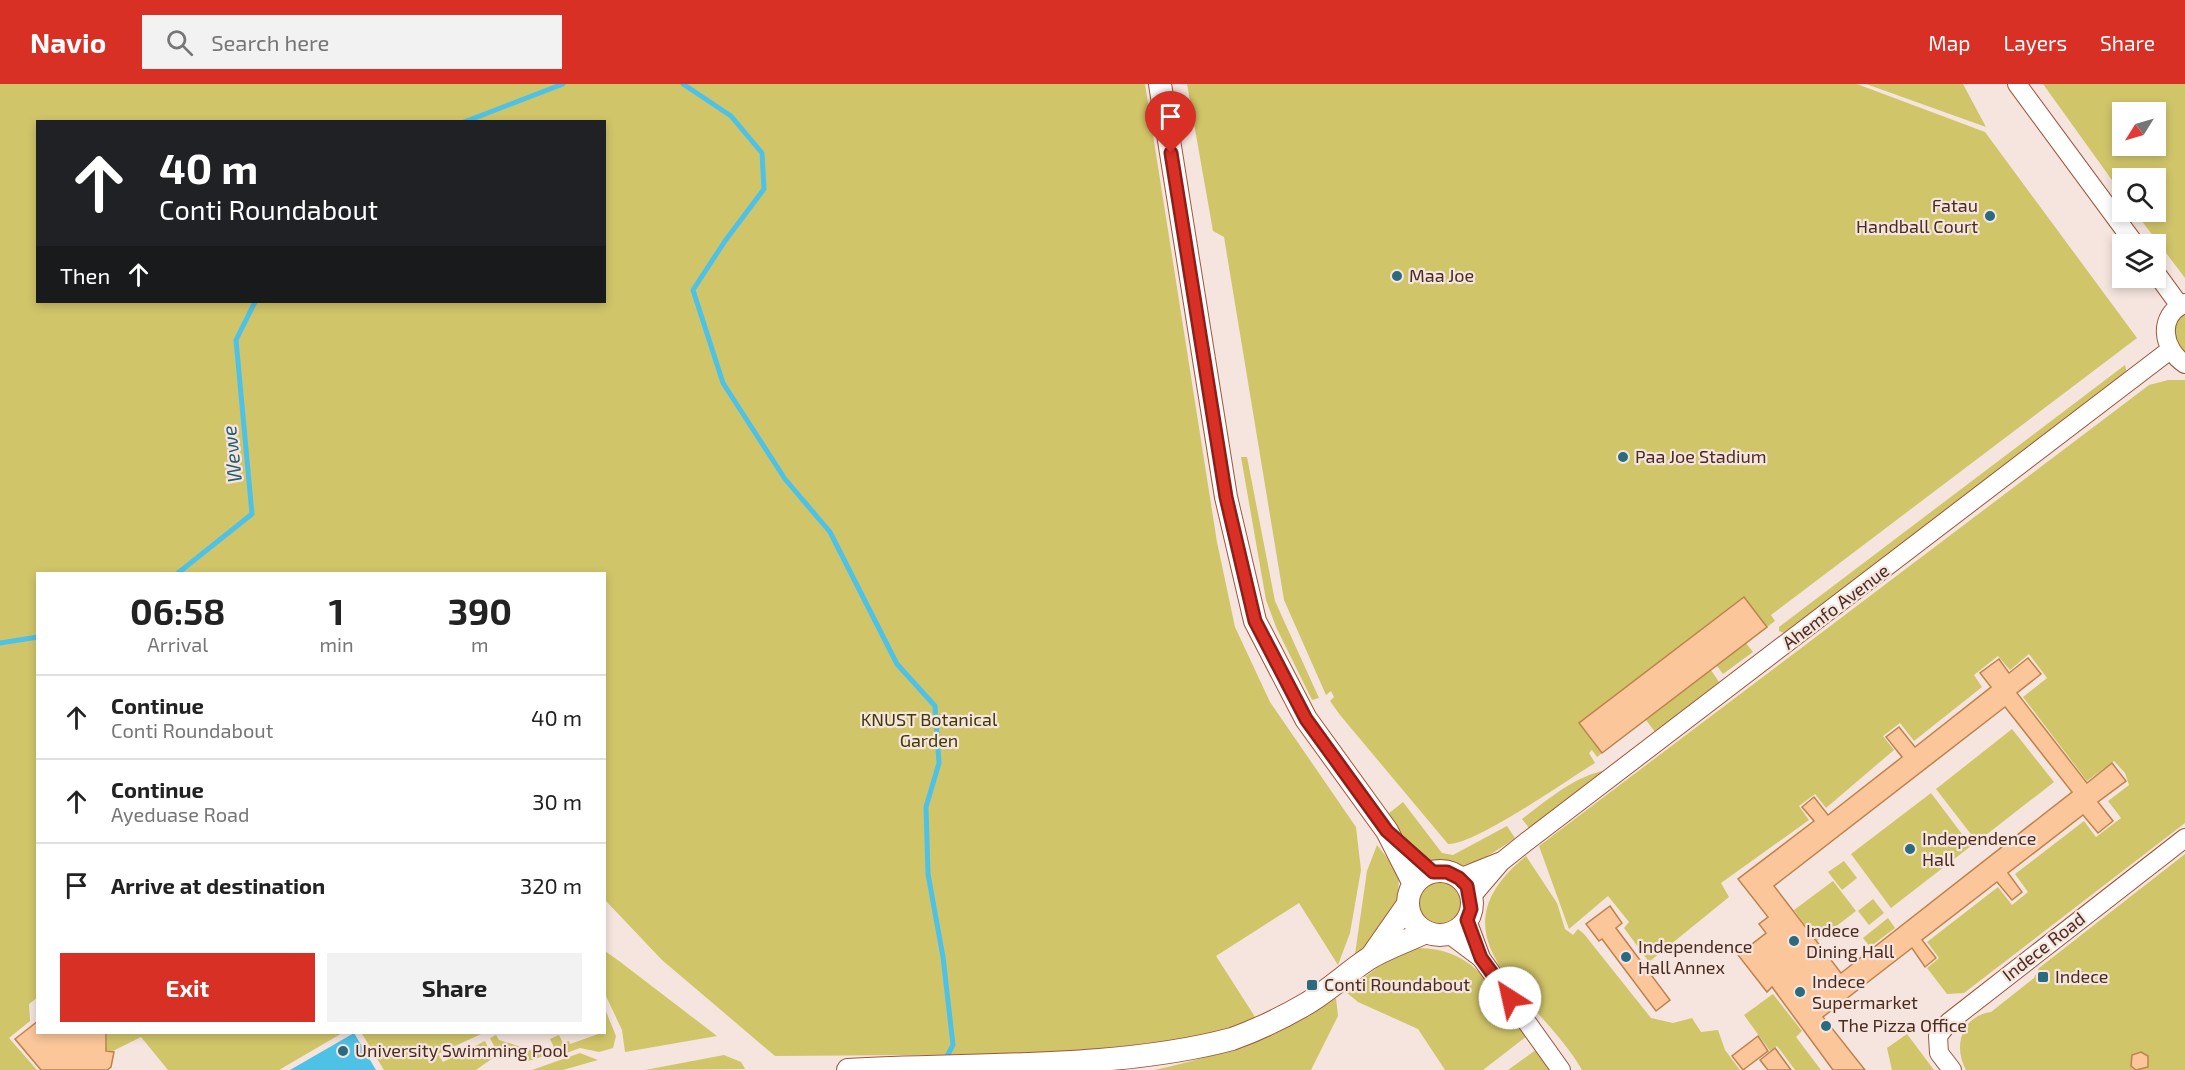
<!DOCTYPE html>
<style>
:root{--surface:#fff;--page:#f2f2f2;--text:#222;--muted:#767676;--line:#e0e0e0;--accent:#d93025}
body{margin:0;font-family:"Exo 2",sans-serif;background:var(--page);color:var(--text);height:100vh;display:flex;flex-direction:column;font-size:22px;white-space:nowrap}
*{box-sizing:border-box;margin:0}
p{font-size:20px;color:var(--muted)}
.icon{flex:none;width:33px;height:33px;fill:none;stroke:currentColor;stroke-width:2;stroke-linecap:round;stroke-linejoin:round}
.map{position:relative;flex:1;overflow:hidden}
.panel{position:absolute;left:36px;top:488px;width:570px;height:462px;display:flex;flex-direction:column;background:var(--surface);border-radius:0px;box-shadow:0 3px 9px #0003}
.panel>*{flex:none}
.top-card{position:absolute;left:36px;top:36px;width:570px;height:183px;border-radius:0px;box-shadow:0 3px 9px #0003;background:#202124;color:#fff;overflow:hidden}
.needle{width:39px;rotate:233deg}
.tools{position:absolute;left:2112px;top:18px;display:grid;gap:12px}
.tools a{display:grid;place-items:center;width:54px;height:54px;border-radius:0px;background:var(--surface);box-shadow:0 3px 9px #0003;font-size:30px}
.pin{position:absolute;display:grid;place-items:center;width:51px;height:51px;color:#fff;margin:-62px -26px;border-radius:50% 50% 50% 0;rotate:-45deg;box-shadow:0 0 6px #0007}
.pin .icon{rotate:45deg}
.me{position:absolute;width:66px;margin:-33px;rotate:325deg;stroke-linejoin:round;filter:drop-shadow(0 0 4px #0008)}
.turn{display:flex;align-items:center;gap:21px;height:126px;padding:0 24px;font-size:27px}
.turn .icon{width:78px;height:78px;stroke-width:2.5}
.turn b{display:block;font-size:42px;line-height:51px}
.then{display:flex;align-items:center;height:57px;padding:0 24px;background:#0003;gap:12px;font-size:22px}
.eta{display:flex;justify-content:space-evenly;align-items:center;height:102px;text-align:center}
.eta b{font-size:36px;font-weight:700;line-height:42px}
.cta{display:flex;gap:12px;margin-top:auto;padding:12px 24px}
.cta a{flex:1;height:69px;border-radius:0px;background:var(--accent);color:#fff;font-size:24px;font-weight:700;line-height:69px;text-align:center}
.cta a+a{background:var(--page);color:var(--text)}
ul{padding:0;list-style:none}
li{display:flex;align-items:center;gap:18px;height:84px;padding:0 24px;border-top:2px solid var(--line)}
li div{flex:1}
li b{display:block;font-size:22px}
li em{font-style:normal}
header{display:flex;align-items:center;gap:36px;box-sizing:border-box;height:84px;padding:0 30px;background:var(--accent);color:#fff}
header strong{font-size:28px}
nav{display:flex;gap:33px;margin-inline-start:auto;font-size:21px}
.search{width:420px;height:54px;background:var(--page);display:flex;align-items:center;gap:15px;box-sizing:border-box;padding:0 21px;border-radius:0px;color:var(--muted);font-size:22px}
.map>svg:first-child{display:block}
</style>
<header>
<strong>Navio</strong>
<div class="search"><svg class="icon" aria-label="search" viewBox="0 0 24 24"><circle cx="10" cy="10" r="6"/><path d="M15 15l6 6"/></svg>Search here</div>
<nav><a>Map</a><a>Layers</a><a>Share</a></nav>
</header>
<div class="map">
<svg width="2185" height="986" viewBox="0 0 2185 986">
<rect width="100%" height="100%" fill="#f6e5de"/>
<g fill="#d1c56a" fill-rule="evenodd">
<path d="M0 0H1145L1217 458 1235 543 1270 618 1356 743 1361 786 1350 849 1338 881 1299 819 1216 872 1257 936 1161 967 1053 970 775 972 662 876 605 816 604 489H38L37 914 29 920 30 937 9 954 37 986H0ZM38 38H604V218H38Z"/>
<path d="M1187 0H1857L1985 48 2137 254 1771 531 1775 537 1746 559 1753 568 1723 590 1717 582 1711 586 1719 598 1655 648 1646 636 1597 673 1592 666 1589 669 1595 679C1567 696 1475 761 1448 760L1340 631 1330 617 1334 613 1331 607 1326 611 1284 516 1224 153 1213 147Z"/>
<path d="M1866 0H1963L1986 43Z"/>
<path d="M2043 0H2185V194L2135 128H2156V94H2122V110ZM2122 28H2156V62H2122Z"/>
<path d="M2185 227V270L2174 258 2173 242Z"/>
<path d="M2125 281 2127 289 1784 549 1779 547V543Z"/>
<path d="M2168 296H2185V739L1964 909 1947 910 1927 884 1939 874 1927 858 1998 803 2012 821 2028 808 2015 790 2084 737 2096 753 2121 734 2108 717 2129 701 2125 689 2114 677 2087 697 2023 613 2047 594 2029 570 2010 586 1998 572 1974 591 1982 603 1914 657 1900 639 1883 652 1894 666 1826 724 1815 710 1799 722 1809 736 1721 799 1729 813 1649 878 1624 844 1629 838 1608 812 1569 845 1539 762 2116 326 2149 301Z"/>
<path d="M1241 373H1247L1275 517 1319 614 1312 616 1276 543 1266 516Z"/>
<path d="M2012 645 2054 698 1977 758 1936 705Z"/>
<path d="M1607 686 1529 744 1522 735C1549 715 1574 692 1607 686Z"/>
<path d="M1931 709 1971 762 1891 824 1851 770Z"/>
<path d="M1403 718 1442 769 1453 771 1507 742 1515 754C1490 772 1455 795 1424 774 1412 767 1397 741 1388 730Z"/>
<path d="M1377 761 1399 789 1398 823 1354 877 1367 787Z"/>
<path d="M2185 770V986H1966C1953 963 1961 932 1991 928L2034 894 2039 884Z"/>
<path d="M1526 772 1557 819 1565 845 1573 851 1578 845 1584 850 1651 934 1673 939 1692 934 1701 948 1718 946 1725 966 1740 986H1582C1540 912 1424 855 1526 772Z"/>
<path d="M1844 777 1857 794 1842 806 1828 788Z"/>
<circle cx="1440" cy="819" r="25"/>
<path d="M1833 797 1856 827 1817 857 1794 826Z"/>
<path d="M1873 815 1884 829 1869 841 1858 827Z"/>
<path d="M1888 834 1895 844 1870 863 1863 854Z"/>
<path d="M1416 864C1476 863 1496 908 1527 952L1483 986H1445L1418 945 1358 918 1346 908 1388 875Z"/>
<path d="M605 867 619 877 717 952 625 968 622 946 605 910Z"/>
<path d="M1773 910 1802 947 1796 953 1821 986H1795L1777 962 1770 967 1744 931Z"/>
<path d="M1336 914 1338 932 1311 986H1154C1223 972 1276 950 1336 914Z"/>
<path d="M605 925 616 952 613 964 599 968 580 964 558 972 550 955 559 951 563 959 569 957 570 960 604 948Z"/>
<path d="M107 948H344L279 986H168L141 953 113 967 106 966Z"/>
<path d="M361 948H480L481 950 438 970 443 978 485 957 493 974 476 986H384Z"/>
<path d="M1907 950 1934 986H1892L1887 964Z"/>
<path d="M496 951 499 956 547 971 522 979 516 965 499 972 490 954Z"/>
<path d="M1537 965 1549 986H1508Z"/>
<path d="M580 969 598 976 563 986H532Z"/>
<path d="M724 971 741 978 745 985 645 986Z"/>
</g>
<path fill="#4ec2e6" d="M354 949 376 986H290Z"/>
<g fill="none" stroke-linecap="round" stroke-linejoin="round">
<g stroke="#4ec2e6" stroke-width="5">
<path d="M683 0 731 32 762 69 764 105 725 157 693 206 723 299 785 395 830 448 897 580 935 622 939 679 926 723 928 790 943 873 953 961 945 976"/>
<path d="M464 38 563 0"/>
<path d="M178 489 252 430 236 256 255 218"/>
<path d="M0 559 38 553"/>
</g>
</g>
<g fill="#fac69a" stroke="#be824b" stroke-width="1.5" fill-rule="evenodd">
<path d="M1744 513 1767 543 1602 669 1579 639Z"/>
<path d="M2028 574 2041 590 2017 609 2087 699 2112 679 2126 697 2098 718 2113 737 2098 749 2083 731 2008 789 2022 808 2012 816 1997 798 1922 856 1936 874 1925 883 1912 864 1823 933 1865 986H1833L1772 903 1767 908 1738 871 1766 849 1759 840 1768 833 1738 795 1814 737 1802 723 1814 713 1828 731 1902 673 1886 653 1899 643 1915 663 1991 603 1980 589 1999 575 2009 589ZM2005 623 2072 708 1841 889 1774 802Z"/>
<path d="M1610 822 1622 839 1616 844 1670 916 1656 927 1602 855 1599 857 1586 840Z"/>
<path d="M38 937V948H106V967L114 968 111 983 107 986H41L15 955Z"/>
<path d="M1758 952 1768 967 1743 986 1732 972Z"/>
<path d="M1775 964 1791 986H1768L1760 976Z"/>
<path d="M2141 968 2148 972V983L2136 986 2131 982 2132 971Z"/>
</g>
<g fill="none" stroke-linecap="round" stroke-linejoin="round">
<g stroke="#9d563a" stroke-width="20">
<g id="minor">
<path d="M2017 0 2135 160"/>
<path d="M2156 189 2180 222"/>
<path d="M2185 219C2157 232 2162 265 2185 280"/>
<path d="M1459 794 1499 778"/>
<path d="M1471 813 1501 778 1526 758 2170 266"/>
<path d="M1467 836 1481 874 1561 986"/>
<path d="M1449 850 1481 874"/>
<path d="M1952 986 1939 969 1938 952 1949 938 2185 754"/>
</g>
</g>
<g stroke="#9d563a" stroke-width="24">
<g id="tertiary">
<path d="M1160 0 1226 413 1255 537 1306 635 1387 747 1414 800"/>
<circle cx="1440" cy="819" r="32"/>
<path d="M1371 873 1408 820"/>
<path d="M848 986C970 979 1116 986 1232 955 1257 946 1282 934 1306 920 1328 907 1347 889 1368 875 1386 864 1407 857 1426 848"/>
</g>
</g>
<use href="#minor" stroke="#fff" stroke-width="18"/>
<use href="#tertiary" stroke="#fff" stroke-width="22"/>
</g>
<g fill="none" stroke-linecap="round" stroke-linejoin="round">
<g stroke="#8d1f18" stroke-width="15">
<path id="route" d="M1171 69 1226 413 1255 537 1306 635 1387 747 1433 788H1447L1459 794 1467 802 1471 825 1467 836 1481 874 1510 914"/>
</g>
<use href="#route" stroke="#d93025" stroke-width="10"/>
</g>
<g fill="#2a6b7f" stroke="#f6e5de" stroke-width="2">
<circle cx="1990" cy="132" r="6"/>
<circle cx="1397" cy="192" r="6"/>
<circle cx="1623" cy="373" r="6"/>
<circle cx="1910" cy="765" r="6"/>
<circle cx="1794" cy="857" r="6"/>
<circle cx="1626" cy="873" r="6"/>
<rect x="2037" y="887" width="12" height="12" rx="3"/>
<rect x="1306" y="895" width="12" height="12" rx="3"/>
<circle cx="1800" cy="908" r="6"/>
<circle cx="1826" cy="942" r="6"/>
<circle cx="343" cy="967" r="6"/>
</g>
<g text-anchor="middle" stroke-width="4.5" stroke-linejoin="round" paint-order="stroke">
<g font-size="18" fill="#4a2b1e" stroke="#f6e5de" text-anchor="start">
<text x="1978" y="128" text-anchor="end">Fatau<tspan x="1978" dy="21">Handball Court</tspan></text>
<text x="1409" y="198">Maa Joe</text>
<text x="1635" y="379">Paa Joe Stadium</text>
<text x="1922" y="761">Independence<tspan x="1922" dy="21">Hall</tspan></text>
<text x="1806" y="853">Indece<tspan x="1806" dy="21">Dining Hall</tspan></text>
<text x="1638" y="869">Independence<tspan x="1638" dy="21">Hall Annex</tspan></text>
<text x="2055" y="899">Indece</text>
<text x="1812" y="904">Indece<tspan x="1812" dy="21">Supermarket</tspan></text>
<text x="1324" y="907">Conti Roundabout</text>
<text x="1838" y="948">The Pizza Office</text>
<text x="355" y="973">University Swimming Pool</text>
</g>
<g font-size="18" fill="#4a2b1e" stroke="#f6e5de">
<text transform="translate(1836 523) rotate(-37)" y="6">Ahemfo Avenue</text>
<text transform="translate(2044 863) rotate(-38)" y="6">Indece Road</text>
</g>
<g font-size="18" fill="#403903" stroke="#f6e5de">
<text x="929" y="642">KNUST Botanical<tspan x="929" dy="21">Garden</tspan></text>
</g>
<g font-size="20" font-style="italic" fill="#215f73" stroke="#f6e5de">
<text transform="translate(232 370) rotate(-96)" y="7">Wewe</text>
</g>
</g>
</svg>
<div class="tools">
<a><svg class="needle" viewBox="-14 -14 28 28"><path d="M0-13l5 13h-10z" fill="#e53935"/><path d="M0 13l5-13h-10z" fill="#767676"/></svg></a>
<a><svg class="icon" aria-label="search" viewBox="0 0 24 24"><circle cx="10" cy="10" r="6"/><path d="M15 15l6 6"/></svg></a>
<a><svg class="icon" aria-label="layers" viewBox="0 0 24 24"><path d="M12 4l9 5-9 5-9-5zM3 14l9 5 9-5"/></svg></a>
</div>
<div class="pin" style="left:1171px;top:69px;background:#d93025"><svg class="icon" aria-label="arrive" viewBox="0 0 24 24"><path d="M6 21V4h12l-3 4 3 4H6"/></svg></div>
<svg class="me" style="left:1510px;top:914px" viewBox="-20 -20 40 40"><circle r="19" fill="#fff"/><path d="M0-13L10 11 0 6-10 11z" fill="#d93025"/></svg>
<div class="top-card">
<div class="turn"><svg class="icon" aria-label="ahead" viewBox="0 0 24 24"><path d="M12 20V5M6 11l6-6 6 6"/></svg><div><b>40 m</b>Conti Roundabout</div></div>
<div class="then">Then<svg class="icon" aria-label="ahead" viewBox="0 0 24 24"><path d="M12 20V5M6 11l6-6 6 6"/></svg></div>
</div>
<section class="panel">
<div class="eta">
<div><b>06:58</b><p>Arrival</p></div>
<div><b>1</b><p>min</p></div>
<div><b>390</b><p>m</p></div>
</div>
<ul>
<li><svg class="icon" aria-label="ahead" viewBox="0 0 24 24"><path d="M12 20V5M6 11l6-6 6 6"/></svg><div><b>Continue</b><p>Conti Roundabout</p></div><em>40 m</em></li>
<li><svg class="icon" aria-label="ahead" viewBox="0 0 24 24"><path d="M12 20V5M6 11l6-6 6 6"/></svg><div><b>Continue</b><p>Ayeduase Road</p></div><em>30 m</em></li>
<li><svg class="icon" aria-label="arrive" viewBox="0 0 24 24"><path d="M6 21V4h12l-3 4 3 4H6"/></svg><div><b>Arrive at destination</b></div><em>320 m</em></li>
</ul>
<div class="cta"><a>Exit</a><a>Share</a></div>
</section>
</div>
